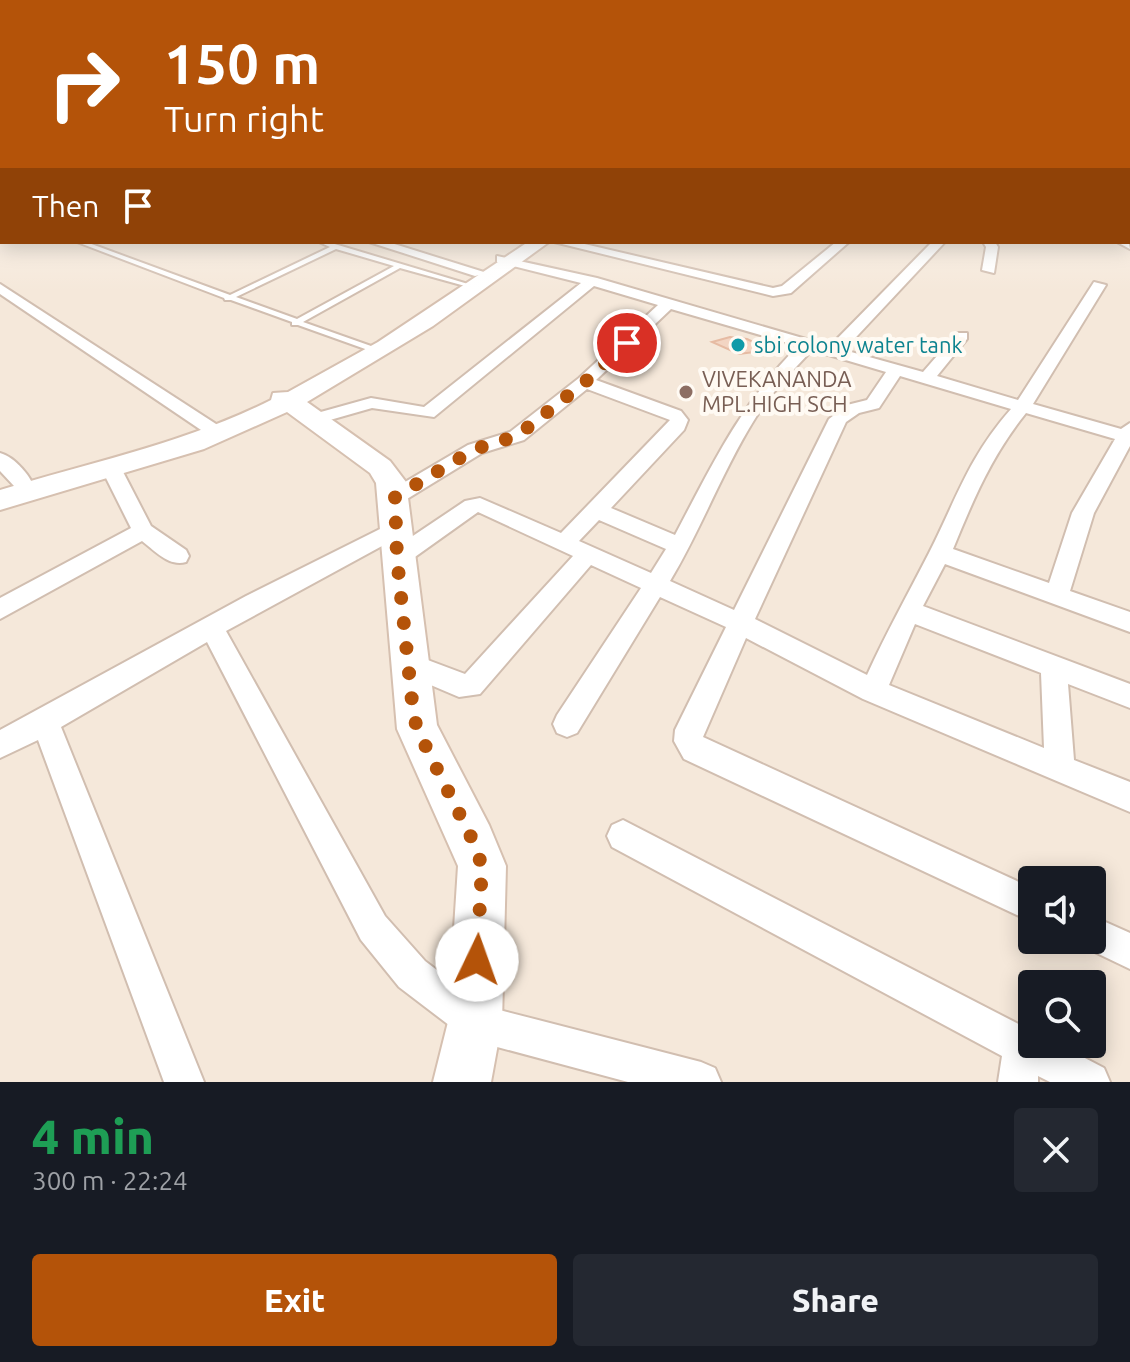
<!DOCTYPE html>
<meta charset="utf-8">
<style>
:root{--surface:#171b24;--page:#242831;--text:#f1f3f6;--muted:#9ea1a6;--accent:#b45309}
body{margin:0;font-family:Ubuntu,sans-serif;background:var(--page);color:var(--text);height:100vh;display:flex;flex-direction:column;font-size:30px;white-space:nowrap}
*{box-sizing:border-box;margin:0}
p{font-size:26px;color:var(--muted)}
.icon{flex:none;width:44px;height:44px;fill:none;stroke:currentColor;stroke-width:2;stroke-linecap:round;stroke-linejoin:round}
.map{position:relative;height:1082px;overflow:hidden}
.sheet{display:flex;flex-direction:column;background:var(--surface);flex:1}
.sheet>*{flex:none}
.top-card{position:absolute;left:0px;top:0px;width:1130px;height:244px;box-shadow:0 4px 20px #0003;background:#b45309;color:#fff;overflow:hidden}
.tools{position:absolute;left:1018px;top:866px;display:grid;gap:16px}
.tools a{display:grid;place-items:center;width:88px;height:88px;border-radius:8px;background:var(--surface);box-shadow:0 4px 20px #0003;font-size:40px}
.pin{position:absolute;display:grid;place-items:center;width:68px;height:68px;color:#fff;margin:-34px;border:4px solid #fff;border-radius:50%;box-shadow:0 2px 8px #0007}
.me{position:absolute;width:88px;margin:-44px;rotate:3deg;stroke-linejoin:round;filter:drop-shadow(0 0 6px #0008)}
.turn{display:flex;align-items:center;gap:28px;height:168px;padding:0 32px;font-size:36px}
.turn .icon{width:104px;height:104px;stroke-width:2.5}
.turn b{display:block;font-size:56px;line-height:68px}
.then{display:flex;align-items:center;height:76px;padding:0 32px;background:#0003;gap:16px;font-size:30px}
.round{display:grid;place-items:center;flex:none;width:84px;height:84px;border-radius:8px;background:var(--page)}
.headline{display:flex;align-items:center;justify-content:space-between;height:136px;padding:0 32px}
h1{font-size:48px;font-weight:800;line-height:60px;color:#1e9e55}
.button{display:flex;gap:16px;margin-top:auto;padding:16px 32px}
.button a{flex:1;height:92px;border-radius:8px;background:var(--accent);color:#fff;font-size:32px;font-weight:800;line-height:92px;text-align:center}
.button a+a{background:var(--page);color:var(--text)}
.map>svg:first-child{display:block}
</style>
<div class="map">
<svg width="1130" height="1082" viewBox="0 0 1130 1082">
<rect width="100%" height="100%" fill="#fdf6ec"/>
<path fill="#f5e8da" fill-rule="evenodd" d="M0 141 2 242H1128L1130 141V1082H0ZM1032 880H1092V940H1032ZM1032 984H1092V1044H1032Z"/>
<path fill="#f3d5c3" stroke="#e6bba3" stroke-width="2" d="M730 337 747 339 770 350 739 354 712 342Z"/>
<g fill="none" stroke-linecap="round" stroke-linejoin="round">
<g stroke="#d1beb0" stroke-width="4">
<path id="lane" d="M77 242H86L230 295 330 247 319 242H328L468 284 465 286 400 268 303 322 371 346 372 348 368 350 298 325H292V322L231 300H225L224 298ZM336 249 394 266 297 319 236 297Z"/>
</g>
<g stroke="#d1beb0" stroke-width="4">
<g id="street">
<path d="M2 154V160L0 161V155Z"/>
<rect x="1128" y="170" width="2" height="7"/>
<rect x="0" y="176" width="2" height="6"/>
<rect x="1128" y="200" width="2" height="6"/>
<path d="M1128 240 1130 249 1117 242H1128Z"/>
<path d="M369 242H388L487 273 475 276Z"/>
<path d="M554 242H576L773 288 782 286 836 242H849L791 293 773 296Z"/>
<path d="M932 242H945L844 350 923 372 957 333H967V339L937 376 1018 400 1094 282 1106 285 1033 404 1121 429 1130 423V446L1094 513 1070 591 1130 612V632L945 564 923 606 1130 684V708L1068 684 1074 760 1130 782V812L863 699 746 638 703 737 1032 888V922L684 759 674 741 675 730 726 627 660 597 577 733 567 737 557 733 553 724 557 715 641 588 591 565 480 694 459 697 400 672 396 664 400 656 409 653 465 674 573 556 478 512 405 564 397 566 389 564 386 558 389 552 465 501 480 498 561 533 670 420 587 389 524 440 482 453 402 502H388L385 497 388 492 468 445 510 432 579 378 658 305 594 286 434 417 372 408 316 424 307 419 310 415 371 398 424 407 581 283 497 262V256L597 278 830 346ZM671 309 798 346C740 405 713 463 675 535L611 508 684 430 688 420 681 411 596 380ZM812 350 886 372 867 400 847 405 829 419 734 610 670 581C702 528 723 469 756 417 772 392 792 371 812 350ZM900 376 1011 409C968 458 957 498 929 553 908 594 886 633 867 675L755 619 846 422 859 413 879 408ZM1026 413 1115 439 1072 513 1049 583 953 549C973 500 992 455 1026 413ZM599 520 666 549 651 573 579 541ZM915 624 1041 673 1044 748 889 685Z"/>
<path d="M983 242H995L998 247 994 273 982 270 986 247Z"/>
<path d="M0 284 216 424 219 428 210 433 204 432 0 294Z"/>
<path d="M0 453C15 457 32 477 36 492L33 497H19L14 486 0 471Z"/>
<path d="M111 462 121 468 151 526 186 550 189 556 186 562C169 567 155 551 142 541L0 619V598L131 528 101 468Z"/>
<path d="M396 521 404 524 407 529 404 534 226 631 385 916 425 961 484 1006 701 1062 715 1068 721 1082H628L475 1041 462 1035 399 987 361 940 207 642 61 727 204 1082H164L38 740 0 758V730L246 596Z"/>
<path d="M623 820 1032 1031V1044H1058L1104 1068 1110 1082H1050L1038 1076V1082H998L1002 1056 612 847 607 836 612 825Z"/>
<path d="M1092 916 1130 933V969L1080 945 1078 940H1092Z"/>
</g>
</g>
<g stroke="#d6c0b0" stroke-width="4">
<path id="secondary" d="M528 242H549L433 326 307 402 390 461 406 482 437 725 489 825 506 866 502 1022 491 1082H433L448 1022 458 866 397 729 376 483 370 473 287 412 204 449 0 510V490C92 462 185 443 271 400L273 393 288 392 378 342Z"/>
</g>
<use href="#lane" fill="#fff" fill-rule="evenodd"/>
<use href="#street" fill="#fff" fill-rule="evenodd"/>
<use href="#secondary" fill="#fff" fill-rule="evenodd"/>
</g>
<linearGradient id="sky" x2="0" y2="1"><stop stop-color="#97c7e8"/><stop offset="0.48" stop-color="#fefbf6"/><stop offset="1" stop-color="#fefbf6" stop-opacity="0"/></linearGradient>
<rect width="1130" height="292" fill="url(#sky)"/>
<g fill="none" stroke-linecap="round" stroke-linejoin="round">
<path stroke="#b45309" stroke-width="14" stroke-dasharray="0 25.2" d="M477 960 482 866 473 841 417 729 413 711 397 558 395 497 475 449 517 436 585 382 627 343"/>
</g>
<circle fill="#0f9aa8" stroke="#fffaf3" stroke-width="3" cx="738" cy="345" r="8"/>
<circle fill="#8d6e63" stroke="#fffaf3" stroke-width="3" cx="686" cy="392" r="8"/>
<g text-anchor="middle" stroke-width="8" stroke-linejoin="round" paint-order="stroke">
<g font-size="22" fill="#0d838f" stroke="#fffaf3" text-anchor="start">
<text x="754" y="353">sbi colony water tank</text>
</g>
<g font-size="22" fill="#785e54" stroke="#fffaf3" text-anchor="start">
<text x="702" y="387">VIVEKANANDA<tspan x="702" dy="25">MPL.HIGH SCH</tspan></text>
</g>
</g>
</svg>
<div class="tools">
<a><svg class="icon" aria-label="sound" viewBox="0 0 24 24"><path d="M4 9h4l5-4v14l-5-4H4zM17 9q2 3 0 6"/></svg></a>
<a><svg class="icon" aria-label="search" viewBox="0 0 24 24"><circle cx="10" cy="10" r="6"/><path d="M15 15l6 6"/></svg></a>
</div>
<div class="pin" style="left:627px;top:343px;background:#d93025"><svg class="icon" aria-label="arrive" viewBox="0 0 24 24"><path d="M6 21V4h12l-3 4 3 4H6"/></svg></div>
<svg class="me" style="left:477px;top:960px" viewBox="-20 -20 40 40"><circle r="19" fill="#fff"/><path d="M0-13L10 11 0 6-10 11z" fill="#b45309"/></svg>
<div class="top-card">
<div class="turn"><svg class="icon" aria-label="right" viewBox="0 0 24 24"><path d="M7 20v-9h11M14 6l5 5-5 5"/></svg><div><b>150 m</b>Turn right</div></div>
<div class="then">Then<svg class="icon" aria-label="arrive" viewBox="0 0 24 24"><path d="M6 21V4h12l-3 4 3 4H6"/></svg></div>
</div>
</div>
<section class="sheet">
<div class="headline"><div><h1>4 min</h1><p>300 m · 22:24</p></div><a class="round"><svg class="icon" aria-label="close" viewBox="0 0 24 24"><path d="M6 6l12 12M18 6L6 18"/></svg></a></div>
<div class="button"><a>Exit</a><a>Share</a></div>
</section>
